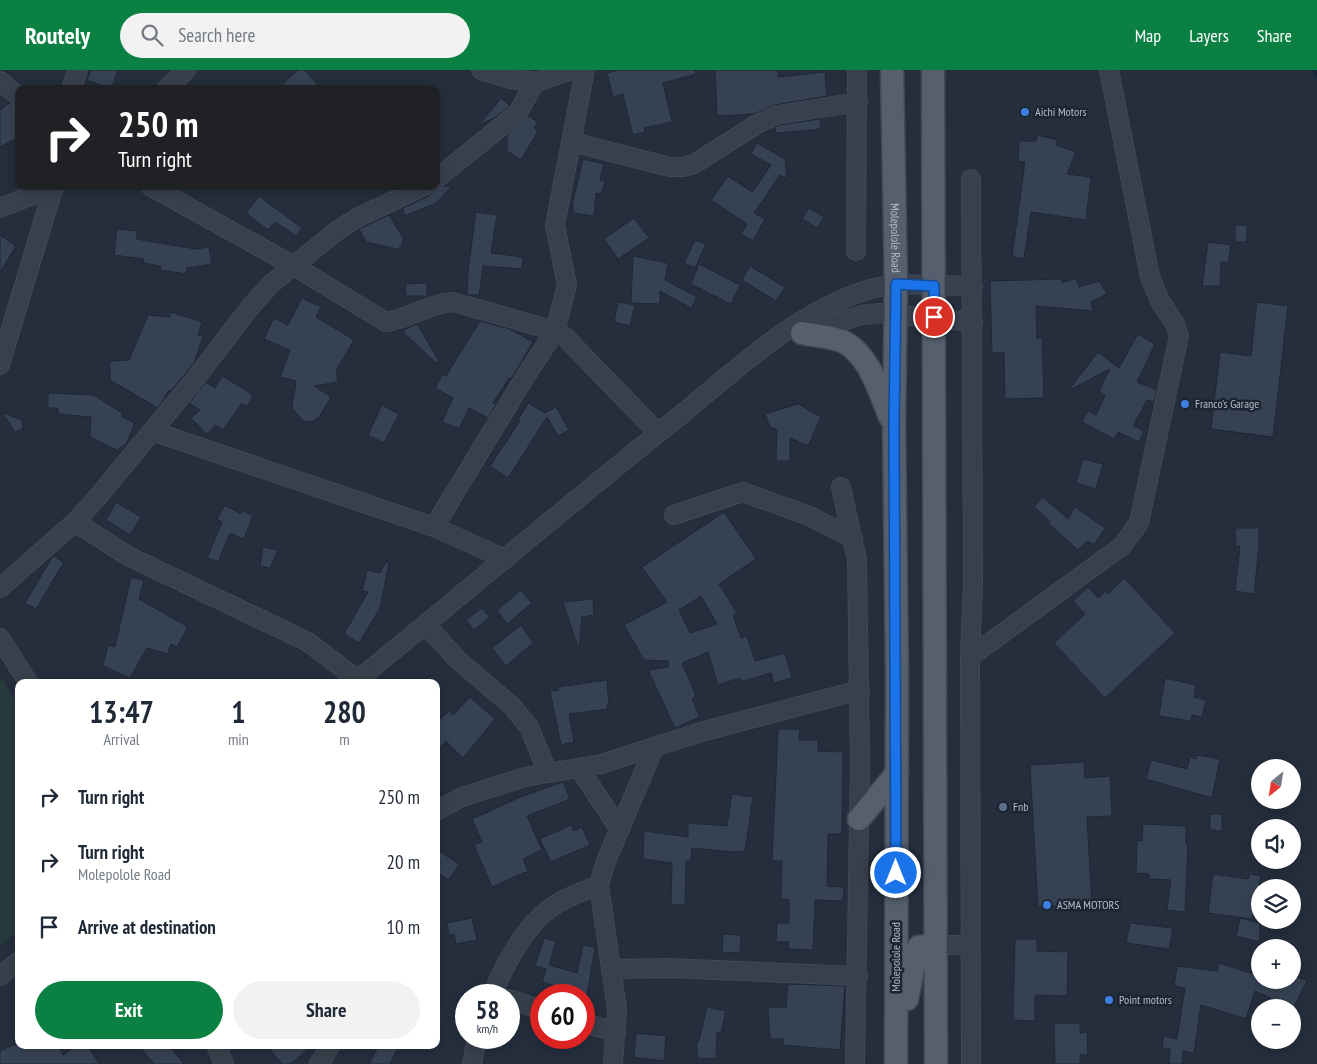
<!DOCTYPE html>
<meta charset="utf-8">
<style>
:root{--surface:#fff;--page:#f2f2f3;--text:#1f2937;--muted:#747a83;--accent:#0b8043}
body{margin:0;font-family:"PT Sans Narrow",sans-serif;background:var(--page);color:var(--text);height:100vh;display:flex;flex-direction:column;font-size:19px;white-space:nowrap}
*{box-sizing:border-box;margin:0}
p{font-size:16px;color:var(--muted)}
.icon{flex:none;width:28px;height:28px;fill:none;stroke:currentColor;stroke-width:2;stroke-linecap:round;stroke-linejoin:round}
.map{position:relative;flex:1;overflow:hidden}
.drawer{position:absolute;left:15px;top:609px;width:425px;height:370px;display:flex;flex-direction:column;background:var(--surface);border-radius:10px;box-shadow:0 2px 12px #0003}
.drawer>*{flex:none}
.hud{position:absolute;left:15px;top:15px;width:425px;height:105px;border-radius:10px;box-shadow:0 2px 12px #0003;background:#202124;color:#fff;overflow:hidden}
.needle{width:32px;rotate:210deg}
.buttons{position:absolute;left:1251px;top:689px;display:grid;gap:10px}
.buttons a{display:grid;place-items:center;width:50px;height:50px;border-radius:50%;background:var(--surface);box-shadow:0 2px 12px #0003;font-size:25px}
.speed{position:absolute;left:455px;top:914px;display:flex;gap:10px;font-size:25px;font-weight:700;text-align:center}
.speed>*{display:grid;place-content:center;width:65px;height:65px;border-radius:50%;background:var(--surface);box-shadow:0 2px 12px #0003;line-height:1}
.speed small{font-size:12px;font-weight:400}
.speed .limit{border:8px solid #d22;background:#fff;color:#111}
.pin{position:absolute;display:grid;place-items:center;width:42px;height:42px;color:#fff;margin:-21px;border:2px solid #fff;border-radius:50%;box-shadow:0 1px 5px #0007}
.me{position:absolute;width:55px;margin:-28px;rotate:0deg;stroke-linejoin:round;filter:drop-shadow(0 0 4px #0008)}
.turn{display:flex;align-items:center;gap:18px;height:105px;padding:0 20px;font-size:22px}
.turn .icon{width:65px;height:65px;stroke-width:2.5}
.turn b{display:block;font-size:35px;line-height:42px}
.eta{display:flex;justify-content:space-evenly;align-items:center;height:85px;text-align:center}
.eta b{font-size:30px;font-weight:600;line-height:35px}
.button{display:flex;gap:10px;margin-top:auto;padding:10px 20px}
.button a{flex:1;height:58px;border-radius:30px;background:var(--accent);color:#fff;font-size:20px;font-weight:600;line-height:58px;text-align:center}
.button a+a{background:var(--page);color:var(--text)}
ul{padding:0;list-style:none}
li{display:flex;align-items:center;gap:15px;height:65px;padding:0 20px}
li div{flex:1}
li b{display:block;font-size:19px}
li em{font-style:normal}
header{display:flex;align-items:center;gap:30px;box-sizing:border-box;height:70px;padding:0 25px;background:var(--accent);color:#fff}
header strong{font-size:24px}
nav{display:flex;gap:28px;margin-inline-start:auto;font-size:18px}
.search{width:350px;height:45px;background:var(--page);display:flex;align-items:center;gap:12px;box-sizing:border-box;padding:0 18px;border-radius:28px;color:var(--muted);font-size:19px}
.map>svg:first-child{display:block}
</style>
<header>
<strong>Routely</strong>
<div class="search"><svg class="icon" aria-label="search" viewBox="0 0 24 24"><circle cx="10" cy="10" r="6"/><path d="M15 15l6 6"/></svg>Search here</div>
<nav><a>Map</a><a>Layers</a><a>Share</a></nav>
</header>
<div class="map">
<svg width="1317" height="994" viewBox="0 0 1317 994">
<rect width="100%" height="100%" fill="#242e3d"/>
<path fill="#263b3e" d="M0 606 19 636V860L0 876Z"/>
<g fill="none" stroke-linecap="round" stroke-linejoin="round">
<path stroke="#17253a" stroke-width="5" d="M1316 0 1317 4"/>
</g>
<g fill="#364253" stroke="#1f2734" fill-rule="evenodd">
<path d="M91 0H118L111 19 87 10Z"/>
<path d="M298 0H305L321 19H277Z"/>
<path d="M618 0H695L696 4 663 13 672 52 644 58 645 62 633 65 623 24 613 27 607 3Z"/>
<path d="M715 0H778V7L825 2 827 26 775 35 754 44 717 46Z"/>
<path d="M501 28 510 36 496 47 479 55Z"/>
<path d="M9 33 19 37V67L0 77V40Z"/>
<path d="M528 46 538 52 534 58 538 61 521 90 507 81V65Z"/>
<path d="M820 49 821 59 776 63 775 57 780 55Z"/>
<path d="M1037 65 1058 70 1056 75 1076 82 1067 104 1091 107 1086 150 1031 142 1024 189 1012 187 1025 92 1018 91 1019 71H1036Z"/>
<path d="M757 73 785 89 787 109 780 105 754 143 765 149 753 171 741 164 747 154 711 130 728 106 752 122 771 95 751 84Z"/>
<path d="M583 89 604 94 600 110 605 111 602 124 596 123 594 146 573 143V131Z"/>
<path d="M444 116H452L436 133 405 146 403 138 429 126 434 119Z"/>
<path d="M259 126 302 158 296 166 275 152 268 160 246 143Z"/>
<path d="M809 138 824 147 817 158 802 149Z"/>
<path d="M476 142 497 145 491 183 523 187 522 199 483 196 479 225H467L468 201Z"/>
<path d="M389 145 404 169 401 177 397 179 366 172 359 159Z"/>
<path d="M634 148 649 168 618 189 604 169Z"/>
<rect x="1235" y="155" width="12" height="17"/>
<path d="M117 159 137 161 136 169 196 179 209 177 212 194 187 198 186 204 160 200 161 196 143 193 144 189 114 185Z"/>
<path d="M0 165 16 176 0 202Z"/>
<path d="M695 170 706 174 695 198 684 193Z"/>
<path d="M1208 172 1231 175 1228 193 1221 192 1220 216H1202Z"/>
<path d="M633 186 668 193 665 210 697 227 691 238 660 221V234L631 233Z"/>
<path d="M699 194 740 215 731 234 691 214Z"/>
<path d="M750 196 785 217 776 231 742 210Z"/>
<path d="M1076 208 1079 217 1099 211 1107 224 1091 232 1093 241 1036 236 1037 269 1042 267 1044 328 1005 329 1004 283H992L990 211 1062 209V213Z"/>
<path d="M427 213V226H406L405 214Z"/>
<path d="M302 228 321 237 316 247 354 270 336 301 338 312 314 316 331 327 318 349 316 348 313 352 303 351 292 338 296 311 280 307 290 280 264 269 274 248 288 255Z"/>
<path d="M618 232 635 235 630 256 614 252Z"/>
<path d="M1257 232 1288 236 1273 367 1211 359 1220 282 1251 286Z"/>
<path d="M171 242 202 252 198 265 203 266 194 293 171 321 169 320 158 338 110 310V291L129 290 148 245 170 247Z"/>
<path d="M480 251 510 259 533 272 511 309 509 308 493 333 496 334 488 348 469 338 459 359 442 352 453 328 435 318 443 304 446 306Z"/>
<path d="M417 254 439 291 436 293 402 261Z"/>
<path d="M1138 264 1155 274 1137 312 1157 320 1154 332 1147 330 1133 356 1144 361 1139 372 1118 362 1114 369 1082 352 1088 341 1096 345 1105 326 1099 321 1110 299 1068 321 1098 282 1119 298Z"/>
<path d="M222 306 252 324V329L247 336 242 333 223 360 215 355 207 364 191 348 200 340 189 333 206 312 215 318Z"/>
<path d="M48 323 94 325 122 343V347L135 353 126 374 117 380 90 367 91 347 58 344V338H48Z"/>
<path d="M528 333 545 343 556 337 569 360 558 366 547 347 508 408 490 396 520 351 518 350Z"/>
<path d="M798 334 821 347 808 376 790 368V391H776L777 360 770 357 765 344Z"/>
<path d="M382 335 399 344 384 373 368 365Z"/>
<path d="M2 342 22 350 23 359 15 362Z"/>
<path d="M1083 389 1103 394 1096 419 1076 413Z"/>
<path d="M1043 427 1068 449 1075 437 1105 458 1094 475 1087 471 1078 480 1048 453 1050 451 1034 437Z"/>
<path d="M116 432 141 447 130 465 106 450Z"/>
<path d="M225 435 241 444 242 441 253 445 244 469 230 463 218 492 207 488 222 452 217 449Z"/>
<path d="M724 442 756 489 719 514 737 543 733 545 741 568 747 566 755 591 785 583 792 608 774 613 771 603 741 612 740 608 718 615 708 582 682 593 695 623V628L692 629 700 647 675 658 648 600 668 597V591L644 590 624 555 667 532 642 497ZM701 526 717 554 690 563 679 540Z"/>
<path d="M1235 458H1259V475L1254 524 1235 521 1240 476 1236 477Z"/>
<path d="M263 477 278 480 270 498 260 496Z"/>
<path d="M53 486 64 492 36 539 25 533Z"/>
<path d="M386 492 389 493 380 538 359 573 344 564 368 522 362 521 367 500 380 503Z"/>
<path d="M131 507 144 510 139 529 188 557 177 577 171 574 168 584 147 578 130 608 103 596 108 575 115 577Z"/>
<path d="M1124 508 1175 563 1105 628 1054 573 1085 544 1073 531 1088 517 1098 528 1106 521 1108 524Z"/>
<path d="M521 520 532 533 507 554 497 540Z"/>
<path d="M593 529 594 545 582 547 579 580 563 532Z"/>
<path d="M482 538 490 547 474 560 466 550Z"/>
<path d="M521 555 533 573 506 596 492 578Z"/>
<path d="M1165 608 1196 615 1194 627 1206 630 1202 647 1192 645 1191 651 1159 646Z"/>
<path d="M607 610 609 635H607V639L569 644 574 672 561 675 550 621 558 620V617Z"/>
<path d="M470 627 495 649 463 688 446 671 436 681V653L449 641 453 645Z"/>
<path d="M778 659H800L799 670H818V681L843 682 842 764H828L827 816 844 817 843 831 815 830 813 880 788 879 789 872H776L777 853H789V830L781 829 782 791H772Z"/>
<path d="M1197 685 1220 689 1212 728 1146 709 1151 690 1187 699 1190 687 1196 689Z"/>
<path d="M1084 692 1085 708 1110 706 1112 746 1087 747 1092 834 1038 837 1030 695Z"/>
<path d="M563 712 570 729 527 746 542 780 523 789 528 801 492 817 474 775 482 772 472 749 523 726Z"/>
<path d="M732 724 753 727 745 781 733 782 692 778 691 791H686L685 835H671L672 793 643 789 644 761 688 767V753L727 756Z"/>
<path d="M1210 744H1222V761L1210 760Z"/>
<path d="M1143 754 1186 756V774L1188 775 1185 842 1167 840 1171 810 1149 809V804L1136 803 1137 770 1142 771Z"/>
<path d="M571 755 574 761 582 757 590 775 551 792 540 769Z"/>
<path d="M436 779 459 794 449 810 436 802Z"/>
<path d="M1213 804 1248 809 1250 804 1261 806 1252 849 1208 843Z"/>
<path d="M472 848 477 870 456 874 454 864 449 865 447 853Z"/>
<path d="M1240 848 1260 853V872L1236 866Z"/>
<path d="M1130 853 1173 858 1169 879 1126 873Z"/>
<path d="M723 864 741 865 740 883 722 882Z"/>
<path d="M544 868 556 871 549 895 577 903 583 875 595 877 587 925H559L561 918 542 912 546 899 535 896Z"/>
<path d="M1015 869H1037V881L1068 882 1067 926 1035 925V951L1013 950Z"/>
<path d="M1219 893 1260 906V910H1292V906L1307 910 1292 941V938L1255 921 1246 949 1201 935 1194 983 1183 981 1182 994H1169L1170 979 1162 978 1164 966 1177 969 1185 918 1174 916 1177 896 1217 901Z"/>
<path d="M788 914 845 916 840 980 783 975V969H770L768 938 786 937Z"/>
<path d="M707 937 726 941 721 963 717 962 716 989 697 988V971H699Z"/>
<path d="M1054 953H1080V963L1087 962 1088 985H1080V994H1055Z"/>
<path d="M636 963 666 966 664 991 634 987Z"/>
<path d="M13 975H59L63 985 78 975H87L99 994H0V981Z"/>
<path d="M138 975H168L184 994H154Z"/>
<path d="M277 975H313L290 994H282L270 980Z"/>
<path d="M379 975H399L390 994H369Z"/>
</g>
<g fill="none" stroke-linecap="round" stroke-linejoin="round">
<g stroke="#414956" stroke-width="20">
<g id="minor">
<path d="M0 11 19 27"/>
<path d="M537 12 571 0"/>
<path d="M71 19 78 0"/>
<path d="M166 19 186 0"/>
<path d="M572 72 670 97H683L694 94 757 54 777 45 858 32"/>
<path d="M436 109 518 43 532 17 537 12 510 9 481 0"/>
<path d="M150 116 294 196 386 252C410 249 429 233 453 232L555 261 565 267 658 363"/>
<path d="M0 138 56 116"/>
<path d="M856 181 857 0"/>
<path d="M803 263 862 245 879 243 973 252"/>
<path d="M0 295 53 119"/>
<path d="M152 361 434 457 505 489"/>
<path d="M841 417 857 490 860 692 855 994"/>
<path d="M674 445 743 422 809 446 853 468"/>
<path d="M75 452 128 486 308 572 358 610"/>
<path d="M434 457 525 307 555 261 567 215 555 155 585 0"/>
<path d="M0 518 75 452 96 429 192 313 251 236 271 214 338 160 357 148 424 116"/>
<path d="M425 554 458 590 512 636 529 657 548 703"/>
<path d="M0 568 28 612"/>
<path d="M970 587 1122 476 1139 453 1179 266 1175 254 1160 231 1150 207 1109 0"/>
<path d="M355 612C462 525 568 435 677 348 735 301 792 245 864 221 898 210 937 216 973 216"/>
<path d="M579 698 620 760"/>
<path d="M436 741 462 727 525 707 601 694 701 662 860 620"/>
<path d="M934 875H970"/>
<path d="M612 899 669 898 858 906"/>
<path d="M0 906 19 891"/>
<path d="M492 925C506 892 527 850 560 832 572 825 586 820 599 815"/>
<path d="M509 929 541 940"/>
<path d="M584 953 616 962"/>
<path d="M216 975 224 994"/>
<path d="M319 994 331 975"/>
<path d="M472 994 477 968"/>
<path d="M613 994 617 939 599 815 606 791 654 678"/>
<path d="M971 994 970 587 973 512 971 109"/>
</g>
</g>
<g stroke="#414956" stroke-width="25">
<g id="major">
<path id="s1" d="M892 0 896 214 894 354 897 603 896 994"/>
<path d="M933 0 936 994"/>
<path d="M802 263C816 266 831 266 844 272 870 286 879 321 890 347"/>
<path d="M859 749 897 703"/>
<path d="M907 929 917 880 919 877 934 875"/>
</g>
</g>
<use href="#minor" stroke="#38404d" stroke-width="18"/>
<use href="#major" stroke="#565f6d" stroke-width="22"/>
</g>
<g fill="none" stroke-linecap="round" stroke-linejoin="round">
<g stroke="#114b97" stroke-width="12">
<path id="route" d="M896 803 894 354 896 214 934 216V247"/>
</g>
<use href="#route" stroke="#1a73e8" stroke-width="9"/>
</g>
<g fill="#3f7fe0" stroke="#1d2532" stroke-width="2">
<circle cx="1025" cy="42" r="5"/>
<circle cx="1185" cy="334" r="5"/>
<circle cx="1047" cy="835" r="5"/>
<circle cx="1109" cy="930" r="5"/>
</g>
<circle fill="#5c6f8a" stroke="#1d2532" stroke-width="2" cx="1003" cy="737" r="5"/>
<g text-anchor="middle" stroke-width="5" stroke-linejoin="round" paint-order="stroke">
<g font-size="12" fill="#b4bbc8" stroke="#1d2532" text-anchor="start">
<text x="1035" y="46">Aichi Motors</text>
<text x="1195" y="338">Franco's Garage</text>
<text x="1013" y="741">Fnb</text>
<text x="1057" y="839">ASMA MOTORS</text>
<text x="1119" y="934">Point motors</text>
</g>
<g font-size="12" fill="#b4bbc8" stroke="#1d2532">
<text dy="4" stroke="none"><textPath href="#s1" startOffset="168">Molepolole Road</textPath></text>
<text transform="translate(896 887) rotate(-90)" y="4">Molepolole Road</text>
</g>
</g>
</svg>
<div class="buttons">
<a><svg class="needle" viewBox="-14 -14 28 28"><path d="M0-13l5 13h-10z" fill="#e53935"/><path d="M0 13l5-13h-10z" fill="#747a83"/></svg></a>
<a><svg class="icon" aria-label="sound" viewBox="0 0 24 24"><path d="M4 9h4l5-4v14l-5-4H4zM17 9q2 3 0 6"/></svg></a>
<a><svg class="icon" aria-label="layers" viewBox="0 0 24 24"><path d="M12 4l9 5-9 5-9-5zM3 14l9 5 9-5"/></svg></a>
<a>+</a>
<a>−</a>
</div>
<div class="speed"><div>58<small>km/h</small></div><div class="limit">60</div></div>
<div class="pin" style="left:934px;top:247px;background:#d93025"><svg class="icon" aria-label="arrive" viewBox="0 0 24 24"><path d="M6 21V4h12l-3 4 3 4H6"/></svg></div>
<svg class="me" style="left:896px;top:803px" viewBox="-20 -20 40 40"><circle r="17" fill="#1a73e8" stroke="#fff" stroke-width="3"/><path d="M0-11L8 9 0 5-8 9z" fill="#fff"/></svg>
<div class="hud">
<div class="turn"><svg class="icon" aria-label="right" viewBox="0 0 24 24"><path d="M7 20v-9h11M14 6l5 5-5 5"/></svg><div><b>250 m</b>Turn right</div></div>
</div>
<section class="drawer">
<div class="eta">
<div><b>13:47</b><p>Arrival</p></div>
<div><b>1</b><p>min</p></div>
<div><b>280</b><p>m</p></div>
</div>
<ul>
<li><svg class="icon" aria-label="right" viewBox="0 0 24 24"><path d="M7 20v-9h11M14 6l5 5-5 5"/></svg><div><b>Turn right</b></div><em>250 m</em></li>
<li><svg class="icon" aria-label="right" viewBox="0 0 24 24"><path d="M7 20v-9h11M14 6l5 5-5 5"/></svg><div><b>Turn right</b><p>Molepolole Road</p></div><em>20 m</em></li>
<li><svg class="icon" aria-label="arrive" viewBox="0 0 24 24"><path d="M6 21V4h12l-3 4 3 4H6"/></svg><div><b>Arrive at destination</b></div><em>10 m</em></li>
</ul>
<div class="button"><a>Exit</a><a>Share</a></div>
</section>
</div>
